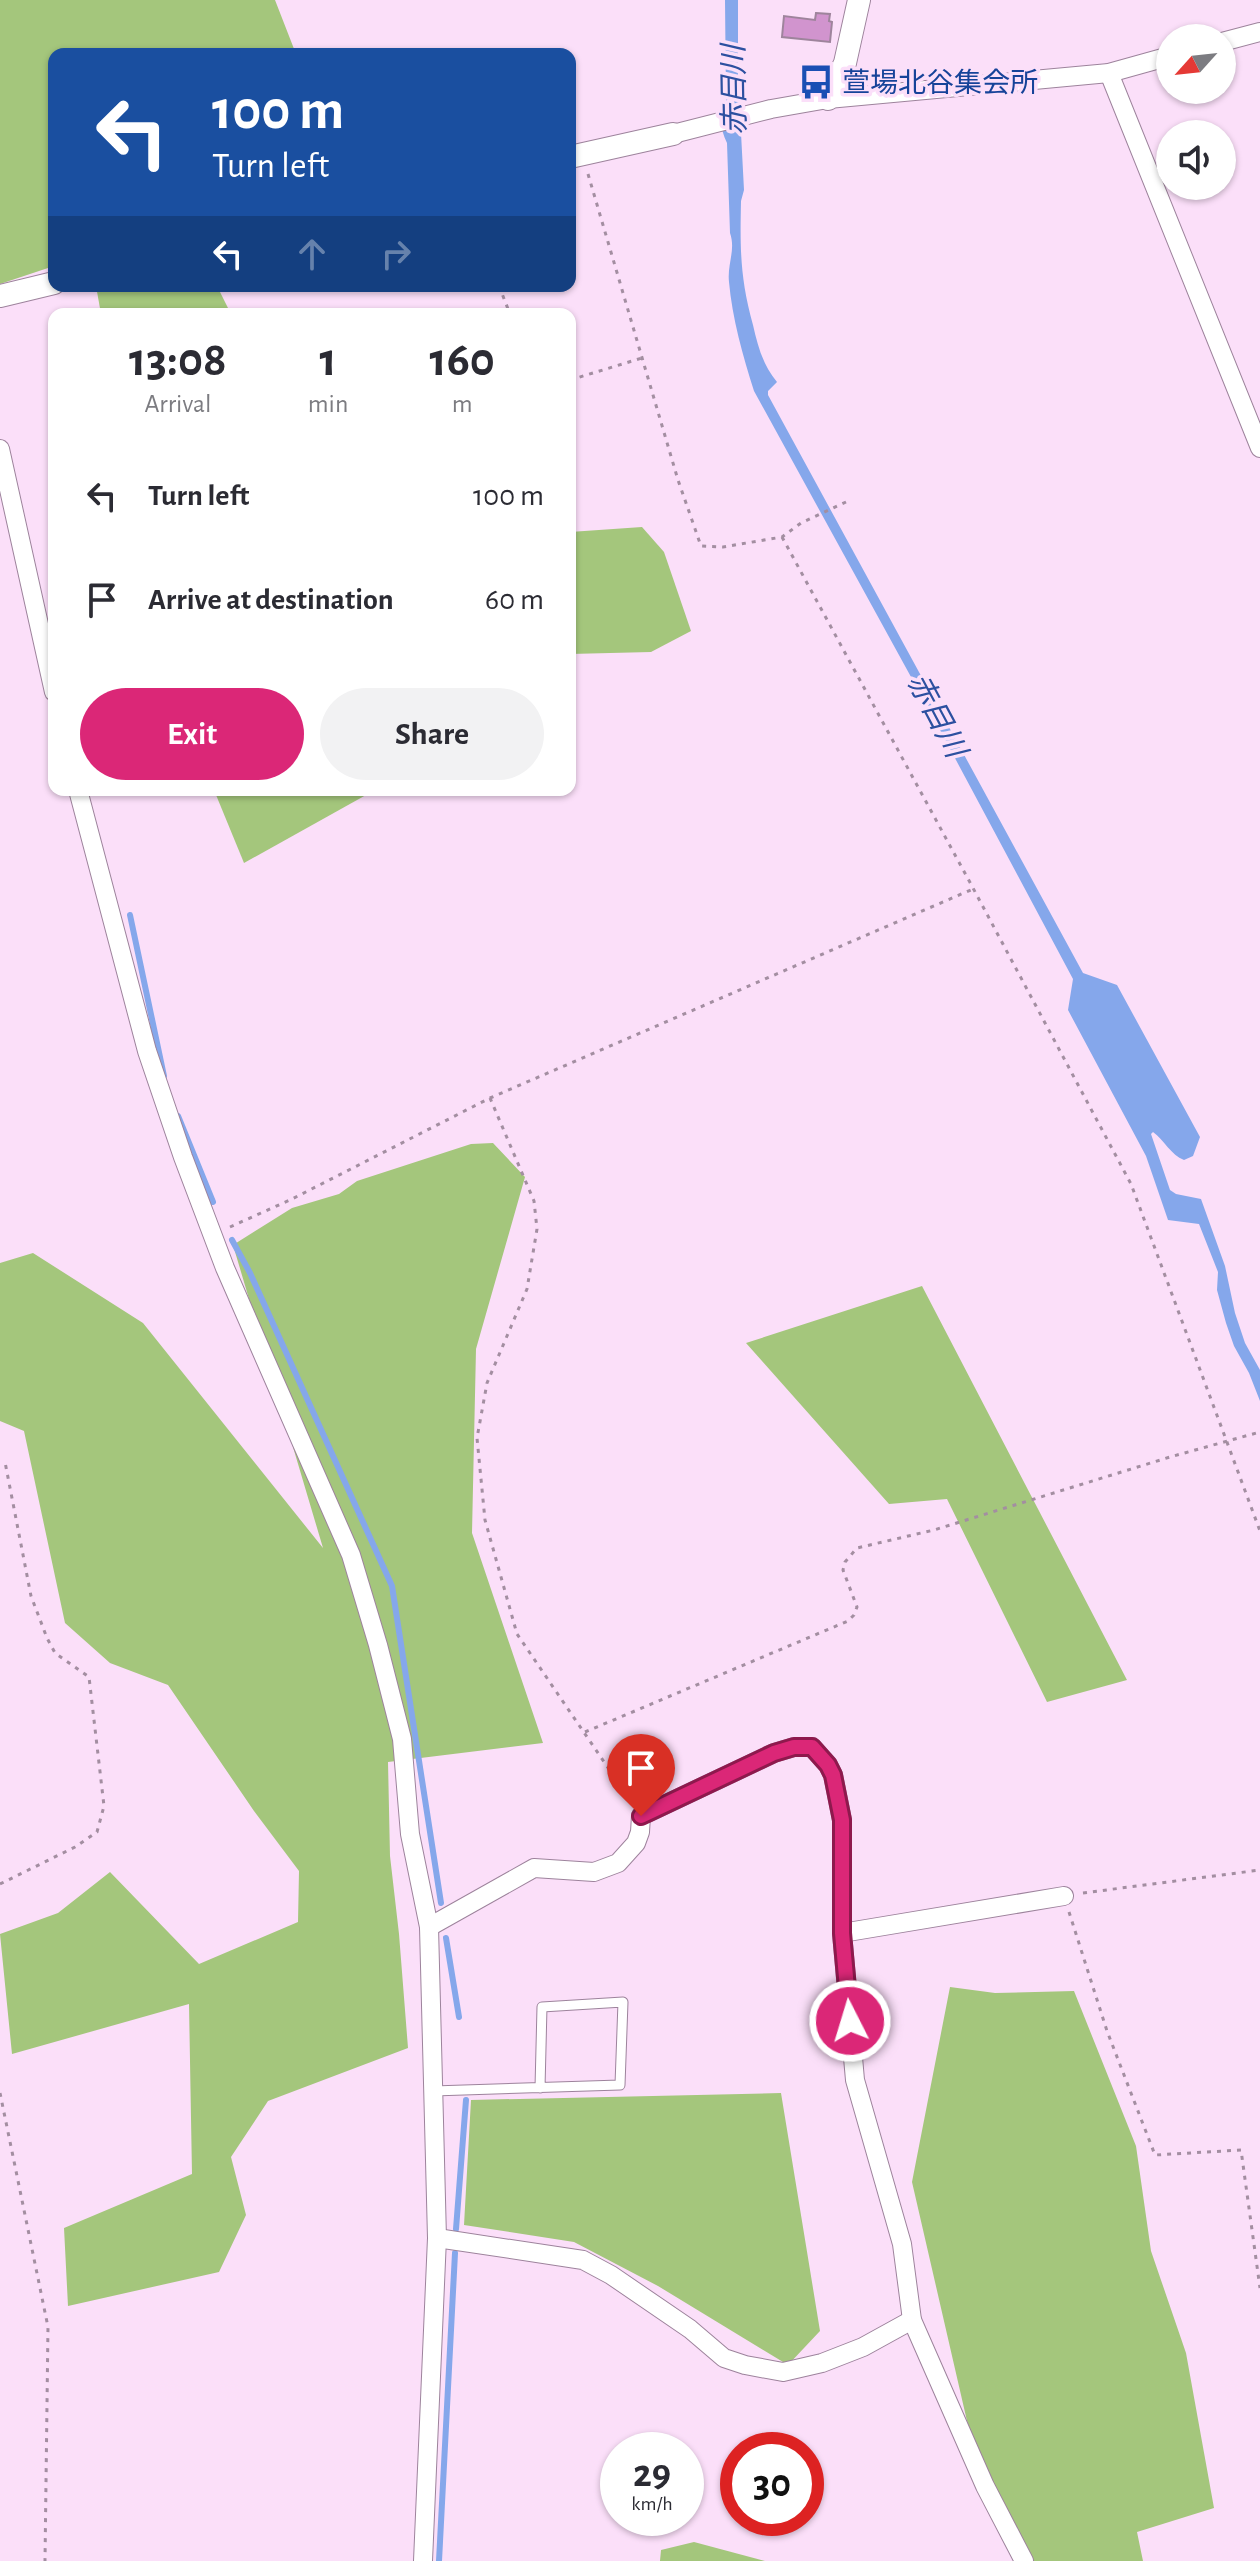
<!DOCTYPE html>
<meta charset="utf-8">
<style>
:root{--surface:#fff;--page:#f2f2f3;--text:#2b2b33;--muted:#7c7c81;--accent:#db2777}
body{margin:0;font-family:"Alegreya Sans","Noto Sans JP",sans-serif;background:var(--page);color:var(--text);height:100vh;display:flex;flex-direction:column;font-size:30px;white-space:nowrap}
*{box-sizing:border-box;margin:0}
p{font-size:26px;color:var(--muted)}
.icon{flex:none;width:44px;height:44px;fill:none;stroke:currentColor;stroke-width:2;stroke-linecap:round;stroke-linejoin:round}
.map{position:relative;flex:1;overflow:hidden}
.side{position:absolute;left:48px;top:308px;width:528px;height:488px;display:flex;flex-direction:column;background:var(--surface);border-radius:16px;box-shadow:0 2px 6px #0004}
.side>*{flex:none}
.banner{position:absolute;left:48px;top:48px;width:528px;height:244px;border-radius:16px;box-shadow:0 2px 6px #0004;background:#1a4fa0;color:#fff;overflow:hidden}
.needle{width:52px;rotate:243deg}
.controls{position:absolute;left:1156px;top:24px;display:grid;gap:16px}
.controls a{display:grid;place-items:center;width:80px;height:80px;border-radius:50%;background:var(--surface);box-shadow:0 2px 6px #0004;font-size:40px}
.speed{position:absolute;left:600px;top:2432px;display:flex;gap:16px;font-size:40px;font-weight:700;text-align:center}
.speed>*{display:grid;place-content:center;width:104px;height:104px;border-radius:50%;background:var(--surface);box-shadow:0 2px 6px #0004;line-height:1}
.speed small{font-size:20px;font-weight:400}
.speed .limit{border:12px solid #d22;background:#fff;color:#111}
.pin{position:absolute;display:grid;place-items:center;width:68px;height:68px;color:#fff;margin:-82px -34px;border-radius:50% 50% 50% 0;rotate:-45deg;box-shadow:0 0 8px #0007}
.pin .icon{rotate:45deg}
.me{position:absolute;width:88px;margin:-44px;rotate:355deg;stroke-linejoin:round;filter:drop-shadow(0 0 6px #0008)}
.turn{display:flex;align-items:center;gap:28px;height:168px;padding:0 32px;font-size:36px}
.turn .icon{width:104px;height:104px;stroke-width:2.5}
.turn b{display:block;font-size:56px;line-height:68px}
.lanes{display:flex;align-items:center;height:76px;padding:0 32px;background:#0003;justify-content:center;gap:40px;direction:ltr}
.lanes .off{opacity:.35}
.eta{display:flex;justify-content:space-evenly;align-items:center;height:136px;text-align:center}
.eta b{font-size:48px;font-weight:600;line-height:56px}
.cta{display:flex;gap:16px;margin-top:auto;padding:16px 32px}
.cta a{flex:1;height:92px;border-radius:48px;background:var(--accent);color:#fff;font-size:32px;font-weight:600;line-height:92px;text-align:center}
.cta a+a{background:var(--page);color:var(--text)}
ul{padding:0;list-style:none}
li{display:flex;align-items:center;gap:24px;height:104px;padding:0 32px}
li div{flex:1}
li b{display:block;font-size:30px}
li em{font-style:normal}
.map>svg:first-child{display:block}
</style>
<div class="map">
<svg width="1260" height="2561" viewBox="0 0 1260 2561">
<rect width="100%" height="100%" fill="#fbdff9"/>
<g fill="#a4c67c">
<path d="M0 0H275L296 54H54V266L0 284Z"/>
<path d="M96 286H217L231 314H101Z"/>
<path d="M642 527 664 552 691 631 651 652 570 654V532Z"/>
<path d="M214 790H375L244 863Z"/>
<path d="M493 1143 525 1177 476 1349 472 1533 543 1743 388 1762 390 1856 399 1934 408 2048 268 2101 231 2157 246 2215 219 2272 68 2306 64 2228 192 2174 189 2004 12 2054 0 1934 58 1913 110 1872 199 1964 298 1922 299 1871 254 1811 168 1685 110 1663 65 1623 24 1431 0 1421V1263L33 1253 143 1323 323 1548 233 1245 292 1208 339 1194 357 1181 471 1144Z"/>
<path d="M922 1286 1127 1680 1047 1702 947 1499 889 1504 746 1343Z"/>
<path d="M950 1987 995 1993 1074 1991 1136 2146 1151 2251 1186 2353 1214 2508 1137 2532 1143 2561H1015L967 2421 912 2182Z"/>
<path d="M781 2093 820 2331 788 2365 658 2286 574 2242 464 2225 471 2100Z"/>
<path d="M694 2542 765 2561H660L661 2550Z"/>
</g>
<path fill="#85a7eb" d="M725 0H738V76L744 190 741 201C740 249 740 278 753 325 758 347 763 365 777 382L768 391V395L1083 973 1117 985 1200 1137 1193 1156 1184 1160C1171 1155 1164 1140 1153 1132L1151 1134 1170 1190 1176 1194 1201 1199 1225 1266 1235 1313 1245 1343 1260 1370V1401L1249 1373 1234 1346 1226 1323 1217 1290 1218 1272 1199 1224 1168 1220 1146 1156 1068 1010 1073 979 933 717 754 391C743 357 732 317 729 282 727 264 736 250 730 233L727 143C720 128 719 117 726 103Z"/>
<g fill="none" stroke-linecap="round" stroke-linejoin="round">
<g stroke="#85a7eb" stroke-width="6">
<path d="M130 915 164 1076"/>
<path d="M178 1116 213 1202"/>
<path d="M232 1240 250 1273 392 1586 441 1903"/>
<path d="M446 1938 459 2017"/>
<path d="M456 2229 466 2100"/>
<path d="M439 2561 455 2253"/>
</g>
</g>
<path fill="#d194ce" stroke="#9e849c" stroke-width="2" d="M816 13 830 14 829 21 832 22 830 42 782 37 784 16 815 20Z"/>
<g fill="none" stroke-linecap="round" stroke-linejoin="round">
<g stroke="#9d839c" stroke-width="11">
<path id="service" d="M433 2091 620 2085 623 2002 542 2007 540 2088"/>
</g>
<g stroke="#9d839c" stroke-width="20">
<g id="minor">
<path d="M1222 42 1260 32"/>
<path d="M1109 73 1260 448"/>
<path d="M673 134 771 109 828 99 1109 73 1170 56"/>
<path d="M0 449 54 692"/>
<path d="M78 790 147 1051 183 1157 225 1268 351 1555 378 1645 402 1739 410 1834 429 1927 437 2238 423 2561"/>
<path d="M429 1927 534 1868 594 1872 618 1863 636 1843 640 1832 641 1816 774 1753 794 1747H812L828 1765 833 1775 842 1820V1933L855 2080 902 2244 912 2320 985 2486 1024 2561"/>
<path d="M842 1933 1064 1896"/>
<path d="M437 2238 583 2260 611 2275 690 2329 724 2358 745 2365 783 2372 822 2363 863 2347 912 2320"/>
</g>
</g>
<g stroke="#9d839c" stroke-width="24">
<g id="tertiary">
<path d="M828 99 845 63 859 0"/>
<path d="M570 157 673 134"/>
<path d="M0 296 54 283"/>
</g>
</g>
<g stroke="#a38ea1" stroke-width="3" stroke-dasharray="4 6" stroke-linecap="butt">
<path d="M588 174 678 480 701 546 723 547 782 537 801 523 846 502"/>
<path d="M499 286 510 314"/>
<path d="M570 380 642 358"/>
<path d="M782 537 973 888 1131 1184 1260 1531"/>
<path d="M490 1098 534 1201 537 1229 527 1289 487 1383 477 1438 485 1520 517 1634 632 1803"/>
<path d="M230 1227 292 1199 490 1098 973 889"/>
<path d="M585 1732 848 1621 854 1615 857 1607 843 1570 845 1562 857 1548 934 1530 1170 1457 1260 1432"/>
<path d="M0 1884 75 1847 97 1832 104 1806 89 1677 55 1653 47 1638 31 1596 5 1462"/>
<path d="M1083 1893 1260 1870"/>
<path d="M1069 1912 1107 2031 1155 2155 1241 2150 1260 2288"/>
<path d="M0 2093 48 2327 45 2561"/>
</g>
<use href="#service" stroke="#fff" stroke-width="9"/>
<use href="#minor" stroke="#fff" stroke-width="18"/>
<use href="#tertiary" stroke="#fff" stroke-width="22"/>
</g>
<g fill="none" stroke-linecap="round" stroke-linejoin="round">
<g stroke="#8e194d" stroke-width="20">
<path id="route" d="M641 1816 774 1753 794 1747H812L828 1765 833 1775 842 1820V1933L850 2021"/>
</g>
<use href="#route" stroke="#db2777" stroke-width="14"/>
</g>
<defs>
<g id="bus-bare" transform="scale(2.76)"><path d="M-5-6H5V4H4V6H2V4H-2V6H-4V4H-5ZM-3.5-4V0h7V-4ZM-3.5 1.2v1.5H-2V1.2ZM2 1.2v1.5H3.5V1.2Z" fill="#1a4fb4" stroke="#fbdff9" stroke-width="2.5" paint-order="stroke"/></g>
</defs>
<g fill-rule="evenodd">
<use href="#bus-bare" x="816" y="82"/>
</g>
<g text-anchor="middle" stroke-width="7" stroke-linejoin="round" paint-order="stroke">
<g font-size="28" fill="#164399" stroke="#fbdff9" text-anchor="start">
<text x="842" y="92">萱場北谷集会所</text>
</g>
<g font-size="30" font-style="italic" fill="#2c50a0" stroke="#fbdff9">
<text transform="translate(734 90) rotate(-91)" y="10">赤目川</text>
<text transform="translate(937 715) rotate(62)" y="10">赤目川</text>
</g>
</g>
</svg>
<div class="controls">
<a><svg class="needle" viewBox="-14 -14 28 28"><path d="M0-13l5 13h-10z" fill="#e53935"/><path d="M0 13l5-13h-10z" fill="#7c7c81"/></svg></a>
<a><svg class="icon" aria-label="sound" viewBox="0 0 24 24"><path d="M4 9h4l5-4v14l-5-4H4zM17 9q2 3 0 6"/></svg></a>
</div>
<div class="speed"><div>29<small>km/h</small></div><div class="limit">30</div></div>
<div class="pin" style="left:641px;top:1816px;background:#d93025"><svg class="icon" aria-label="arrive" viewBox="0 0 24 24"><path d="M6 21V4h12l-3 4 3 4H6"/></svg></div>
<svg class="me" style="left:850px;top:2021px" viewBox="-20 -20 40 40"><circle r="17" fill="#db2777" stroke="#fff" stroke-width="3"/><path d="M0-11L8 9 0 5-8 9z" fill="#fff"/></svg>
<div class="banner">
<div class="turn"><svg class="icon" aria-label="left" viewBox="0 0 24 24"><path d="M17 20v-9H6M10 6l-5 5 5 5"/></svg><div><b>100 m</b>Turn left</div></div>
<div class="lanes"><svg class="icon" aria-label="left" viewBox="0 0 24 24"><path d="M17 20v-9H6M10 6l-5 5 5 5"/></svg><svg class="icon off" aria-label="ahead" viewBox="0 0 24 24"><path d="M12 20V5M6 11l6-6 6 6"/></svg><svg class="icon off" aria-label="right" viewBox="0 0 24 24"><path d="M7 20v-9h11M14 6l5 5-5 5"/></svg></div>
</div>
<section class="side">
<div class="eta">
<div><b>13:08</b><p>Arrival</p></div>
<div><b>1</b><p>min</p></div>
<div><b>160</b><p>m</p></div>
</div>
<ul>
<li><svg class="icon" aria-label="left" viewBox="0 0 24 24"><path d="M17 20v-9H6M10 6l-5 5 5 5"/></svg><div><b>Turn left</b></div><em>100 m</em></li>
<li><svg class="icon" aria-label="arrive" viewBox="0 0 24 24"><path d="M6 21V4h12l-3 4 3 4H6"/></svg><div><b>Arrive at destination</b></div><em>60 m</em></li>
</ul>
<div class="cta"><a>Exit</a><a>Share</a></div>
</section>
</div>
